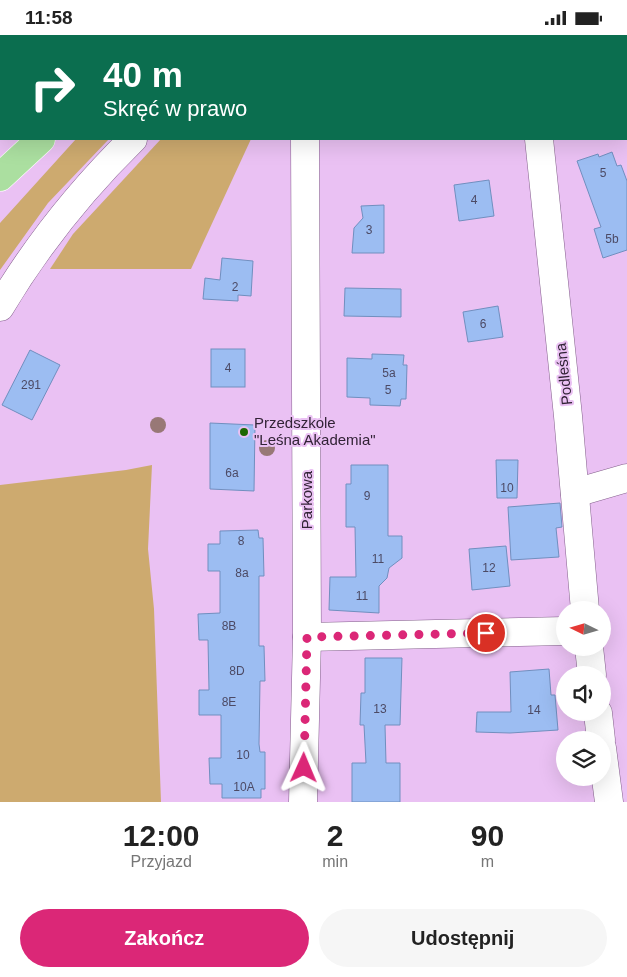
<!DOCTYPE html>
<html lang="pl">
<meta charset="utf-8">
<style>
:root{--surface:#fff;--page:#f6f6f6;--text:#222;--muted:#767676;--accent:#db2777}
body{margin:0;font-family:Arial,sans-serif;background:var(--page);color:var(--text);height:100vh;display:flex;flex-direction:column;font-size:19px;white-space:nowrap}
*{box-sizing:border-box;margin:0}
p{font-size:16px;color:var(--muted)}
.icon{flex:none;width:28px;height:28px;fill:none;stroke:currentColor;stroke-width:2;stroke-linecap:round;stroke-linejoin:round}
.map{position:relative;height:767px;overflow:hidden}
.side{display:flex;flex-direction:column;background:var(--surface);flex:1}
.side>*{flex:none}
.top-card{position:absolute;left:0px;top:0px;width:628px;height:105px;box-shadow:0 5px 20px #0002;background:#0b6e4f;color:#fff;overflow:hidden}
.needle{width:32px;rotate:275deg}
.fabs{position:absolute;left:556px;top:566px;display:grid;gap:10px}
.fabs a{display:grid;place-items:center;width:55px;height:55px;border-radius:50%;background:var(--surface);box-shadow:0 5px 20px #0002;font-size:25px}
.pin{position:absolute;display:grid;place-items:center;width:42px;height:42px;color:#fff;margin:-21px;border:2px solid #fff;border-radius:50%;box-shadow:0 1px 5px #0007}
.me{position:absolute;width:55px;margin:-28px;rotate:1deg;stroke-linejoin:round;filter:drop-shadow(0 0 4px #0008)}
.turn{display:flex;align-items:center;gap:18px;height:105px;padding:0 20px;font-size:22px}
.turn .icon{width:65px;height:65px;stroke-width:2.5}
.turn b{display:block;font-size:35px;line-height:42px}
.eta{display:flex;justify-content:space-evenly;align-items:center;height:85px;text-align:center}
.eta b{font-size:30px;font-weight:700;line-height:35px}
.button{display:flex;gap:10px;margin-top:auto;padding:10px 20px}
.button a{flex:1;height:58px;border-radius:30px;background:var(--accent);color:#fff;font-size:20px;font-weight:700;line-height:58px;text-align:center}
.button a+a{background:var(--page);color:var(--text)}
.status{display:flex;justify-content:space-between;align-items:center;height:35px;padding:0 25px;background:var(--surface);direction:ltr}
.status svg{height:14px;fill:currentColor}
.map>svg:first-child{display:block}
</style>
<div class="status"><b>11:58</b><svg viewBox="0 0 49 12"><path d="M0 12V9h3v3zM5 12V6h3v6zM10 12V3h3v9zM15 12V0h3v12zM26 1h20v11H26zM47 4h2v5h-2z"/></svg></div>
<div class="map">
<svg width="627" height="767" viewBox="0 0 627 767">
<rect width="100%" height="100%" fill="#eac1f3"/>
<g fill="#cdaa6f">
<path d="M76 104H109L48 168 0 235V188Z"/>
<path d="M161 104H251L191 234H50L73 199Z"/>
<path d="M152 430 148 514 154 574 161 767H0V450L126 435Z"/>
</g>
<g fill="#9cbdf2" stroke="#718fbf">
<path d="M612 117 617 131 621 130 627 146V215L603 223 594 194 601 192 577 126 598 119 599 122Z"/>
<path d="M489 145 494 181 459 186 454 150Z"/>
<path d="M384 170V218H352L354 193 363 183 361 171Z"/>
<path d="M222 223 253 226 251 261 238 260V266L203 264 205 243 220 245Z"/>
<path d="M345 253 401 254V282L344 281Z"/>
<path d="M498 271 503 302 468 307 463 277Z"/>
<rect x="211" y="314" width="34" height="38"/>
<path d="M30 315 60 330 32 385 2 370Z"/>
<path d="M372 319 404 320 403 330H407L406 364H401L400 371 370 370V363L347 362V323L372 324Z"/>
<path d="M210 388 255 390 254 456 210 454Z"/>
<path d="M496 425H518L517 463H497Z"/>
<path d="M351 430H388V501H402V523L389 533 387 543 379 551V578L329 575 330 542H356L355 492H346V449H351Z"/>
<path d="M560 468 562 492 556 493 559 522 511 525 508 472Z"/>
<path d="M258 495 259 503H263L264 541H259V611H264L265 646H260L259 709 260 717H265V754H261V763H222V749H210L209 723H221V680H199V655H209L208 605H199L198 579 220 578V536H208V509H220V496Z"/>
<path d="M506 511 510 551 472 555 469 514Z"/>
<path d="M365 623H402L400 690H385L386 728H400V767H352V728H366L364 690H360L361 658H365Z"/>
<path d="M549 634 551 660H555L558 695 510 698 476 697 477 677H511L510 637Z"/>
</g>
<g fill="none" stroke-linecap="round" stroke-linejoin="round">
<g stroke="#835f8b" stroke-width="29">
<g id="minor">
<path d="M301 0V1"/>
<path d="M527 0V1"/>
<path d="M256 1 257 0"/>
<path d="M539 104 568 381 585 575"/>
<path d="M0 272C37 210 82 154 133 104"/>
<path d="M575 458 627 443"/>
<path d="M307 602 565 596"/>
<path d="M589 612 592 640"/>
<path d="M598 678 601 705"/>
<path d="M602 713 609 767"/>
<path d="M303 767 307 602 305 104"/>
</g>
</g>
<g stroke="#fff" stroke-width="29">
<g id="major">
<path d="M108 1 110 0"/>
<path d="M162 1 164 0"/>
<path d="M0 90 1 89"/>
<path d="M0 142 41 104"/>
</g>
</g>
<use href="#minor" stroke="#fff" stroke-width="28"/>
<use href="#major" stroke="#abdfa0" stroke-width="28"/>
</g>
<g fill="#987876">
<circle cx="158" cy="390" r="8"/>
<circle cx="267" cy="413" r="8"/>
</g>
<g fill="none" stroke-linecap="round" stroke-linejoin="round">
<path stroke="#db2777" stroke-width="9" stroke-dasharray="0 16.2" d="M304 733 307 602 486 598"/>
</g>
<circle fill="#1c6702" stroke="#eac1f3" stroke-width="2" cx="244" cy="397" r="5"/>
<g text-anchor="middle" stroke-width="4" stroke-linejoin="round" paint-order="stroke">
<g font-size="12" fill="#4c4a65">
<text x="603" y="142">5</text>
<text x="474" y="169">4</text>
<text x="369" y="199">3</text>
<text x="612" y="208">5b</text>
<text x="235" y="256">2</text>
<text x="483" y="293">6</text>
<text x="228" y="337">4</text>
<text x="389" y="342">5a</text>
<text x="31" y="354">291</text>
<text x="388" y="359">5</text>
<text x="232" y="442">6a</text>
<text x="507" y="457">10</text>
<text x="367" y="465">9</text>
<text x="241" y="510">8</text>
<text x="378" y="528">11</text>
<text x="489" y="537">12</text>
<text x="242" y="542">8a</text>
<text x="362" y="565">11</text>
<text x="229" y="595">8B</text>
<text x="237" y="640">8D</text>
<text x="229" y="671">8E</text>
<text x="380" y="678">13</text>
<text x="534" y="679">14</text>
<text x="243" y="724">10</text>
<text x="244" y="756">10A</text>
</g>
<g font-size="15" fill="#322336" stroke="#eac1f3">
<text transform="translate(564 339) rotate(-96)" y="5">Podleśna</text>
<text transform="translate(307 465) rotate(-90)" y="5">Parkowa</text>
</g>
<g font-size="15" fill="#322336" stroke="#eac1f3" text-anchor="start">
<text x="254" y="393">Przedszkole<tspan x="254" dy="17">"Leśna Akademia"</tspan></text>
</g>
</g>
</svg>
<div class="fabs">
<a><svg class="needle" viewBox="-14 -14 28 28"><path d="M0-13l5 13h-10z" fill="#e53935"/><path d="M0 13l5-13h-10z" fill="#767676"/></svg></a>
<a><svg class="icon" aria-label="sound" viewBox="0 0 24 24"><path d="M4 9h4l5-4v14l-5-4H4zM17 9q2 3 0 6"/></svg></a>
<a><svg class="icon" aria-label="layers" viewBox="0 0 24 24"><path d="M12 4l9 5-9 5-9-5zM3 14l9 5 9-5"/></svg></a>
</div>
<div class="pin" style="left:486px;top:598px;background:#d93025"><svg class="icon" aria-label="arrive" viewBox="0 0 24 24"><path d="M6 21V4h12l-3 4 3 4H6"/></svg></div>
<svg class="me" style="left:304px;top:733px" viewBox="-20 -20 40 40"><path d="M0-17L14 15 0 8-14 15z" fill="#db2777" stroke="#fff" stroke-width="4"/></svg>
<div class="top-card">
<div class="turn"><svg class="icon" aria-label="right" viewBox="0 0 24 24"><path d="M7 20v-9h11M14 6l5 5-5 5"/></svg><div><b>40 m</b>Skręć w prawo</div></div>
</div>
</div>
<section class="side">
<div class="eta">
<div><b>12:00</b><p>Przyjazd</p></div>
<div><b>2</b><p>min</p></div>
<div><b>90</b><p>m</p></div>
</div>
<div class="button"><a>Zakończ</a><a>Udostępnij</a></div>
</section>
